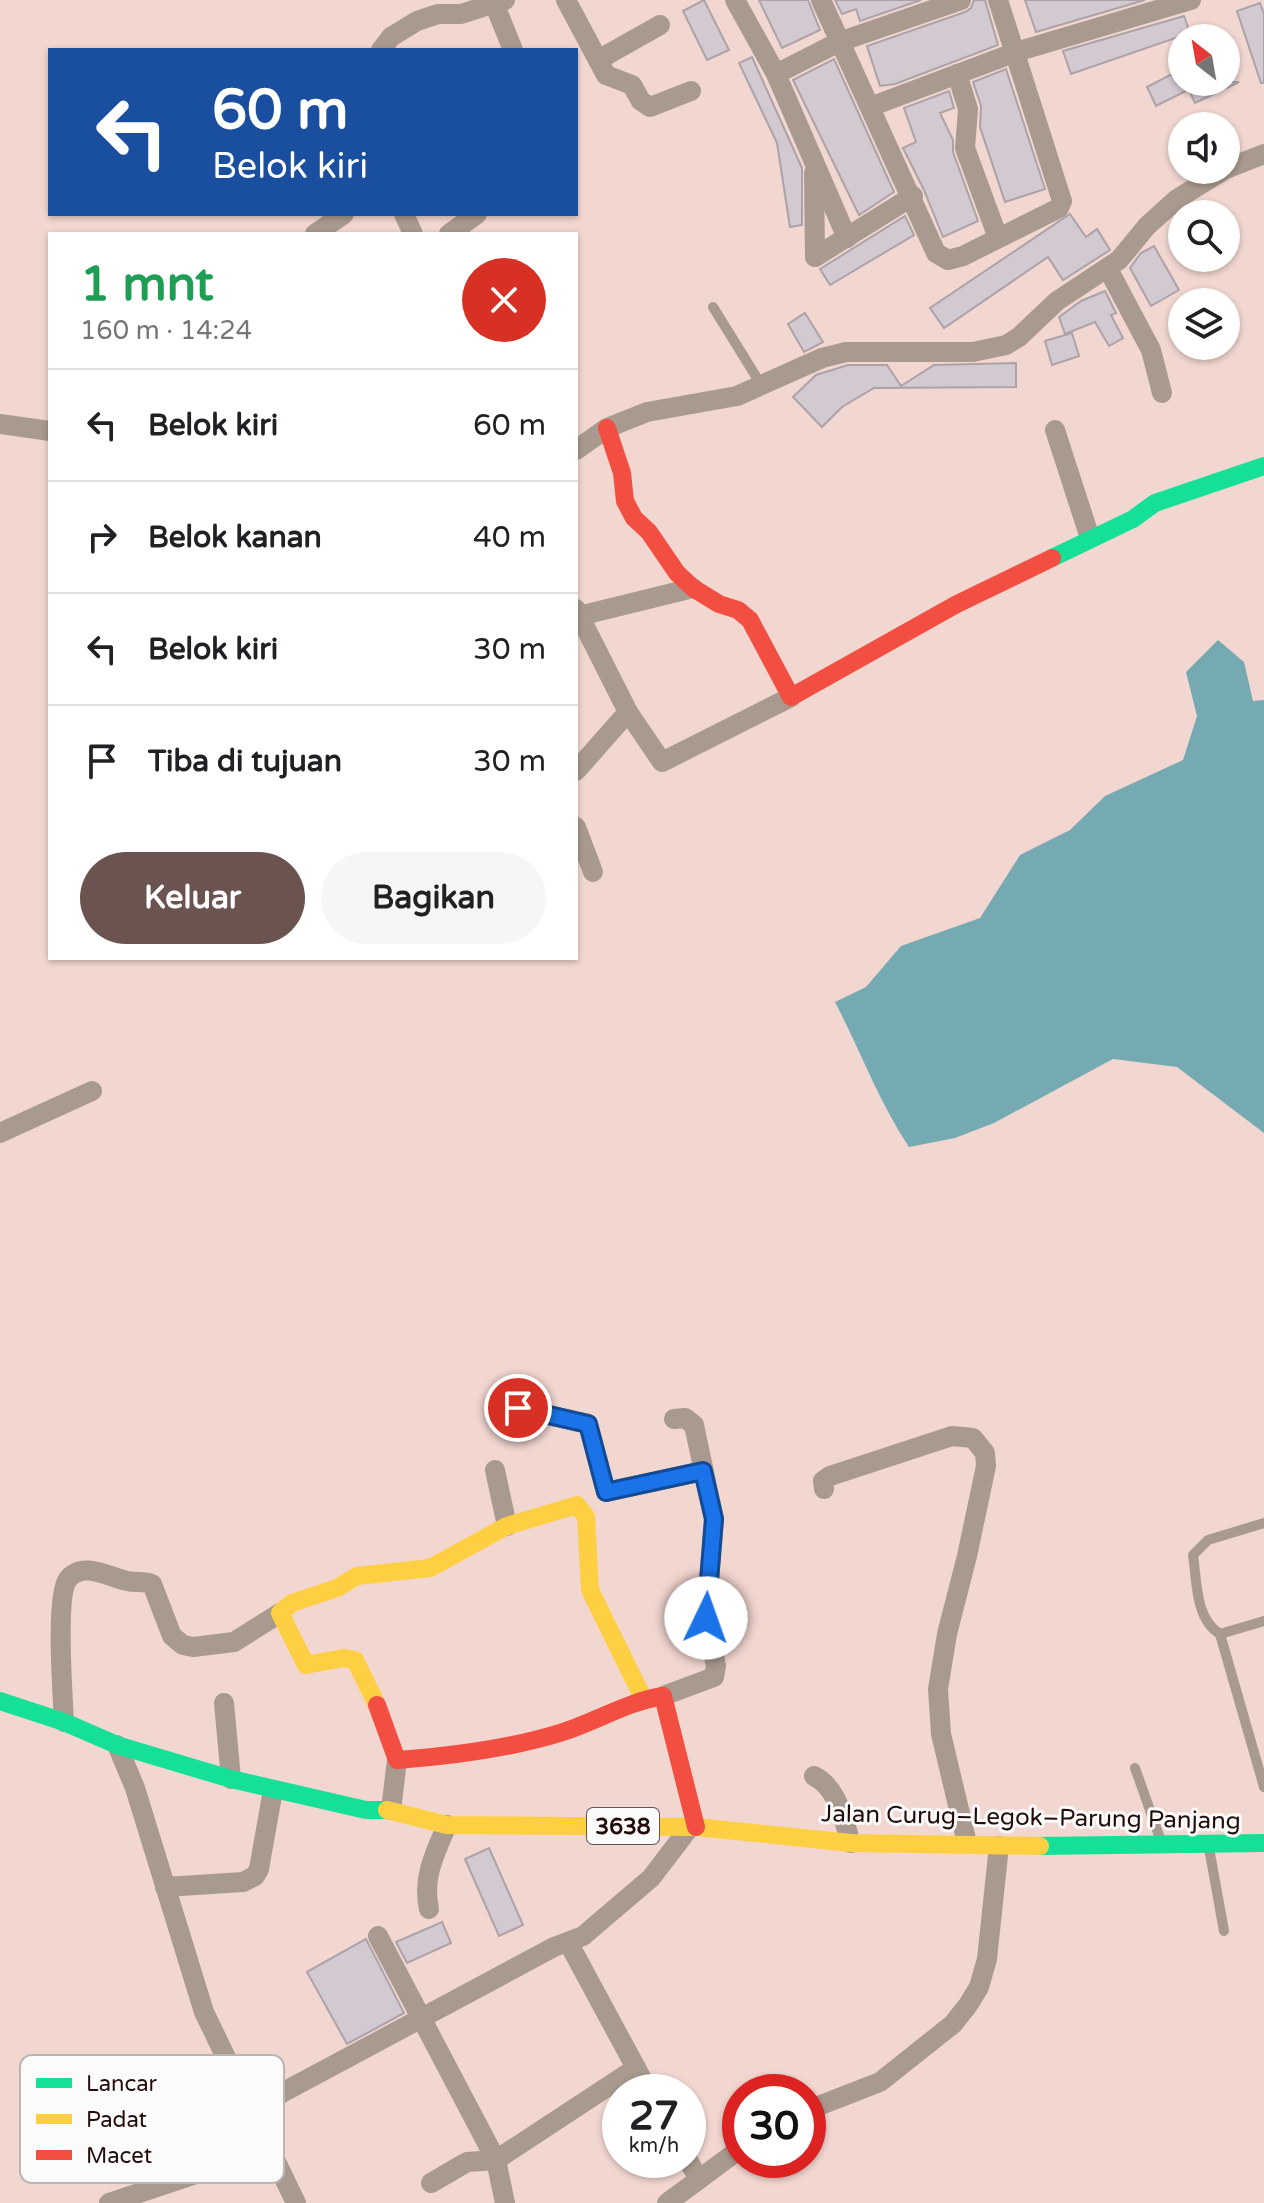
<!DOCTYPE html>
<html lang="id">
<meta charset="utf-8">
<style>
:root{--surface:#fff;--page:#f6f6f6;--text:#202124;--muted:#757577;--line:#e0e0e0;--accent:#6b534f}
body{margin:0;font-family:"Varela Round",sans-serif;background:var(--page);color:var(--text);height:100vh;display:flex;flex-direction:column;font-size:30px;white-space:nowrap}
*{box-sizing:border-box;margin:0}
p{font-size:26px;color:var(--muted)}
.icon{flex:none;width:44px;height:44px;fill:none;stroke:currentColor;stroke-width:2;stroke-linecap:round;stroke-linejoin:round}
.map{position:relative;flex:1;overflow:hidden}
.panel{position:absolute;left:48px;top:232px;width:530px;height:728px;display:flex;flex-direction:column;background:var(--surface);border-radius:0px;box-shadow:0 2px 6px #0004}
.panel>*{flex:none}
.banner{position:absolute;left:48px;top:48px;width:530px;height:168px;border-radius:0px;box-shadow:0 2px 6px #0004;background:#1a4fa0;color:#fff;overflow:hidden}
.needle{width:52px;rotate:329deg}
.buttons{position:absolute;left:1168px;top:24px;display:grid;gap:16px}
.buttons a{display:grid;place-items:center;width:72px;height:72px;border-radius:50%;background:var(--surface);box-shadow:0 2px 6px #0004;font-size:40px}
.speed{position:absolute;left:602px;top:2074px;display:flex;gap:16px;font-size:40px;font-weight:700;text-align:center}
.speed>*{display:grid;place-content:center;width:104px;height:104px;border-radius:50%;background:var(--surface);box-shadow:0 2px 6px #0004;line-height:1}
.speed small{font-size:20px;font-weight:400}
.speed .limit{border:12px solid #d22;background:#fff;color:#111}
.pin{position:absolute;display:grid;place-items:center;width:68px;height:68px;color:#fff;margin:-34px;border:4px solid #fff;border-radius:50%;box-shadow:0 2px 8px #0007}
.me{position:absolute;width:88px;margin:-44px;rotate:3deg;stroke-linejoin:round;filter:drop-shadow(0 0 6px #0008)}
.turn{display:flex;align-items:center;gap:28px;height:168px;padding:0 32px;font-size:36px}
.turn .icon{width:104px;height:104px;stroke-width:2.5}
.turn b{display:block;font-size:56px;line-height:68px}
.round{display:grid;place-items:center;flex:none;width:84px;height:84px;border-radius:42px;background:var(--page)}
.summary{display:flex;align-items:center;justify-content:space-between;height:136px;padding:0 32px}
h1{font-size:48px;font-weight:700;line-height:60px;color:#1e9e55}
.primary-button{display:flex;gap:16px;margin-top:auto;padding:16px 32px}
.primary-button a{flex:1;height:92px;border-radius:48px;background:var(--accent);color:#fff;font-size:32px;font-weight:700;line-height:92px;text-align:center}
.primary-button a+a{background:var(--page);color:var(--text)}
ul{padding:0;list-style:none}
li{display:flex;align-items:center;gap:24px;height:112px;padding:0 32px;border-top:2px solid var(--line)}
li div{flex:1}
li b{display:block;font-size:30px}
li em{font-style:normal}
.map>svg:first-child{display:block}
</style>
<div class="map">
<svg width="1264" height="2203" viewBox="0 0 1264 2203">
<rect width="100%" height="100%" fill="#f2d6d0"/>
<path fill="#76aab3" d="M1218 640 1244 662 1253 701 1264 700V1133L1177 1067 1113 1059 994 1123 955 1138 909 1147C879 1102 860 1050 835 1002L866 987 901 946 980 918 1020 855 1070 830 1105 796 1183 760 1197 716 1186 672Z"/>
<g fill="#d3c9d1" stroke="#aca2a7" stroke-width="2">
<path d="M704 0 729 50 707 60 683 11Z"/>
<path d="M759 0H808L820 30 782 48Z"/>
<path d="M835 0H921L860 21 856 9 842 14Z"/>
<path d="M974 0H985L998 45 895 84 880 86 867 46 965 12 971 8Z"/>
<path d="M1025 0H1145L1036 32Z"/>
<path d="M1260 3 1264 14V83H1261L1237 11Z"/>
<path d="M1184 16 1190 33 1071 74 1063 51Z"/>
<path d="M752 57 802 168V225L790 227 777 143 739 63Z"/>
<path d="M834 59 894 192 859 215 793 80Z"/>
<path d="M1006 69 1045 189 1005 202 980 127 981 106 973 82Z"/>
<path d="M1176 72 1186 91 1156 106 1147 87Z"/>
<path d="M1185 82H1239L1195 103Z"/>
<path d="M949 91 954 108 940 113 953 140V152L978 221 943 237 924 190 903 148 916 142 904 108Z"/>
<path d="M1070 214 1086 237 1097 229 1110 250 1063 280 1048 257 944 328 930 308Z"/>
<path d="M905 216 914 235 830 285 820 269Z"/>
<path d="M1154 246 1179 290 1151 306 1130 268 1141 253Z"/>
<path d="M1105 291 1116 313 1111 315 1123 338 1109 346 1095 322 1065 334 1059 317 1081 301Z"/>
<path d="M805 313 823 342 804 352 788 324Z"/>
<path d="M1072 333 1079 356 1052 365 1045 341Z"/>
<path d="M1016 363V387L874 388 842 407 822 427 793 397 816 375 848 365H887L901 386 934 365Z"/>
<path d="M489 1848 523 1925 499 1936 465 1859Z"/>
<path d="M442 1922 451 1943 407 1963 396 1942Z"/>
<path d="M366 1939 404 2013 347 2044 307 1972Z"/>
</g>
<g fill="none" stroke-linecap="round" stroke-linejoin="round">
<g stroke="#a99a8f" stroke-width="10">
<path d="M713 307 762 386"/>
<path d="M1264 1621 1220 1634 1264 1787"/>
<path d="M1220 1634C1195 1619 1197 1581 1193 1555L1208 1540 1264 1523"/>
<path d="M1135 1768 1161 1841"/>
<path d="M1209 1848 1224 1931"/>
</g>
<g stroke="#a99a8f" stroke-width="20">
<path d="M566 0 606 75 632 85 641 101 650 107 691 91"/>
<path d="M735 0 776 74 847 238"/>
<path d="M821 0 936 253 948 260 963 256 1059 208 1062 201 998 0"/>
<path d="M494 3 513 50"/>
<path d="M381 50 391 37 417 21 438 14H461L505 0"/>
<path d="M598 60 660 25"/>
<path d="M776 74 839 42 961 0"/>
<path d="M957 74 968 109 965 148 998 238"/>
<path d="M870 107 1016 52 1191 0"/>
<path d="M1226 169 1264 154"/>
<path d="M814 173 815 257"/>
<path d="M404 214 413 234"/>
<path d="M315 234 344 214"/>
<path d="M449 234 477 214"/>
<path d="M815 257 913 196"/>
<path d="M1108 269 1151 350 1162 393"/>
<path d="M0 424 50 431"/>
<path d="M1055 430 1090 538"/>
<path d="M576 450 607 428 647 412 737 396 822 358 846 352H973L1006 345 1019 337 1057 301 1119 260 1147 226 1177 199 1224 170"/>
<path d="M576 609 628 712 662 762 791 697"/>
<path d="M579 616 693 588"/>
<path d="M576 771 628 712"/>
<path d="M576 827 593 872"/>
<path d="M0 1133 92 1091"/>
<path d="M518 1408 588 1424 606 1492 703 1471"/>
<path d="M495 1470 507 1526"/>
<path d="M824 1489 823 1481 830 1476 952 1436 973 1438 985 1453 986 1466 967 1556 947 1634 938 1689 941 1734 967 1843"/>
<path d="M663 1696 714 1677 716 1666 706 1618 714 1519 694 1425 685 1418 674 1419"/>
<path d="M224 1703 231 1779"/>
<path d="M64 1722C63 1698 55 1596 68 1579 83 1560 111 1578 127 1581 136 1583 144 1581 152 1584L172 1636 183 1645 193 1647 234 1642 280 1613"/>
<path d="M117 1745 135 1788 204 2012 296 2203"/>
<path d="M814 1776C838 1788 843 1819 851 1843"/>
<path d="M391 1810 397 1760"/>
<path d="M165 1887 243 1882 255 1876 259 1869 273 1790"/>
<path d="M429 1909C422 1878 435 1853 447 1825"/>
<path d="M378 1936 496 2160 505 2203"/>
<path d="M568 1942 649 2092"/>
<path d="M140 2108 228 2062"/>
<path d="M252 2109 554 1947 583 1936 651 1878 690 1827"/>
<path d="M808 2110 880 2082 953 2024 968 2005 979 1987 987 1959 999 1846"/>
<path d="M688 2160 698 2178"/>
<path d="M431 2183 467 2162 496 2160 636 2068"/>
<path d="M109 2203 271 2149"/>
<path d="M667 2203 740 2149"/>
</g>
<g stroke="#16e098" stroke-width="18">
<path d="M1052 558 1133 519 1155 503 1264 466"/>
<path d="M0 1701 64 1722 117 1745 231 1779 366 1810H387"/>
<path d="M1040 1846 1264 1843"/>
</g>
<g stroke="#ffcf43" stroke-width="18">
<path d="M377 1705 355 1660 343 1658 306 1665 280 1613 292 1603 337 1588 357 1576 430 1568 507 1526 577 1505 586 1517 590 1590 643 1698"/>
<path d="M387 1810 447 1825 696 1827 851 1843 1040 1846"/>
</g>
<g stroke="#f24e42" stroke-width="18">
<path d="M607 428 622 473 625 501 634 518 649 532 677 573 693 588 719 604 738 610 750 620 791 697 957 604 1052 558"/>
<path d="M377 1705 397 1760C453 1756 509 1749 563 1732 597 1721 627 1702 663 1696L696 1827"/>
</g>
</g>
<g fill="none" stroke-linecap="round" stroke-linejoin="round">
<g stroke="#114b97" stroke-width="20">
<path id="route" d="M518 1408 588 1424 606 1492 703 1471 714 1519 706 1618"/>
</g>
<use href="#route" stroke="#1a73e8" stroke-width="14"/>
</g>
<g text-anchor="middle" stroke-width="6" stroke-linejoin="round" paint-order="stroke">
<rect fill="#fbfbfb" stroke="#635452" stroke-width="2" x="587" y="1808" width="72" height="36" rx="6"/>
<g font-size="22" font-weight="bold" fill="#220d0a">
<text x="623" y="1834">3638</text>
</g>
<g font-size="24" fill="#220d0a" stroke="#fbfbfb">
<text transform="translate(1031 1817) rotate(1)" y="8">Jalan Curug–Legok–Parung Panjang</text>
</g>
</g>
<rect x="20" y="2055" width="264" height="128" rx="12" fill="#fbfbfb" stroke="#bab4b3" stroke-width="2"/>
<rect x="36" y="2078" width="36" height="10" fill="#16e098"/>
<rect x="36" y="2114" width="36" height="10" fill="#ffcf43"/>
<rect x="36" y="2150" width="36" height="10" fill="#f24e42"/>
<g font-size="22" fill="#220d0a">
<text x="86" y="2091">Lancar</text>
<text x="86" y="2127">Padat</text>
<text x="86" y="2163">Macet</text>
</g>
</svg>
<div class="buttons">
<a><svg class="needle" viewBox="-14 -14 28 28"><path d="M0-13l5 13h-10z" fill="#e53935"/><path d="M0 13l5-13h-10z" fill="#757577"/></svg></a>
<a><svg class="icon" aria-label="sound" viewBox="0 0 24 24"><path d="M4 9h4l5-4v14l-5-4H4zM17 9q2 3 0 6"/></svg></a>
<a><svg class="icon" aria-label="search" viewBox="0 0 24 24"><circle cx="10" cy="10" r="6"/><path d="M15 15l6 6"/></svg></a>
<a><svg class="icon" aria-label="layers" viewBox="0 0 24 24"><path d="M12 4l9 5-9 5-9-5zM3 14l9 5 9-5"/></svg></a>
</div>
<div class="speed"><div>27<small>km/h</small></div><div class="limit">30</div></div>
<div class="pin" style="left:518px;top:1408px;background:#d93025"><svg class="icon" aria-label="arrive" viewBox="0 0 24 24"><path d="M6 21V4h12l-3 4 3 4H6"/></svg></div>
<svg class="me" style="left:706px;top:1618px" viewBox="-20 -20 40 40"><circle r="19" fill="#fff"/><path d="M0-13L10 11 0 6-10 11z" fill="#1a73e8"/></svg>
<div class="banner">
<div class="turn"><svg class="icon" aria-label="left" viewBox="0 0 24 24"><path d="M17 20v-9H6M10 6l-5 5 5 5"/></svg><div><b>60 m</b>Belok kiri</div></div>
</div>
<section class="panel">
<div class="summary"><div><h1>1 mnt</h1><p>160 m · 14:24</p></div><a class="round" style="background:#d93025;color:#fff"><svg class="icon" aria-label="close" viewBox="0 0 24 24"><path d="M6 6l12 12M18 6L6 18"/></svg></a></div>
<ul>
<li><svg class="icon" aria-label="left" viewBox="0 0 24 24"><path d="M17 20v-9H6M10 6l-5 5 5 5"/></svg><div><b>Belok kiri</b></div><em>60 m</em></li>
<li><svg class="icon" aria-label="right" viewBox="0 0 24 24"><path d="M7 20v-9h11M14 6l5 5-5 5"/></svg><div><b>Belok kanan</b></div><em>40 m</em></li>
<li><svg class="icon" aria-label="left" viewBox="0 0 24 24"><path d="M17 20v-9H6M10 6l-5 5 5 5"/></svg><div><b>Belok kiri</b></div><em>30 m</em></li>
<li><svg class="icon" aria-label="arrive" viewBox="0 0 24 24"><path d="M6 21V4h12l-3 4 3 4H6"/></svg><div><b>Tiba di tujuan</b></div><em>30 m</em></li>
</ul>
<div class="primary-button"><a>Keluar</a><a>Bagikan</a></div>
</section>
</div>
